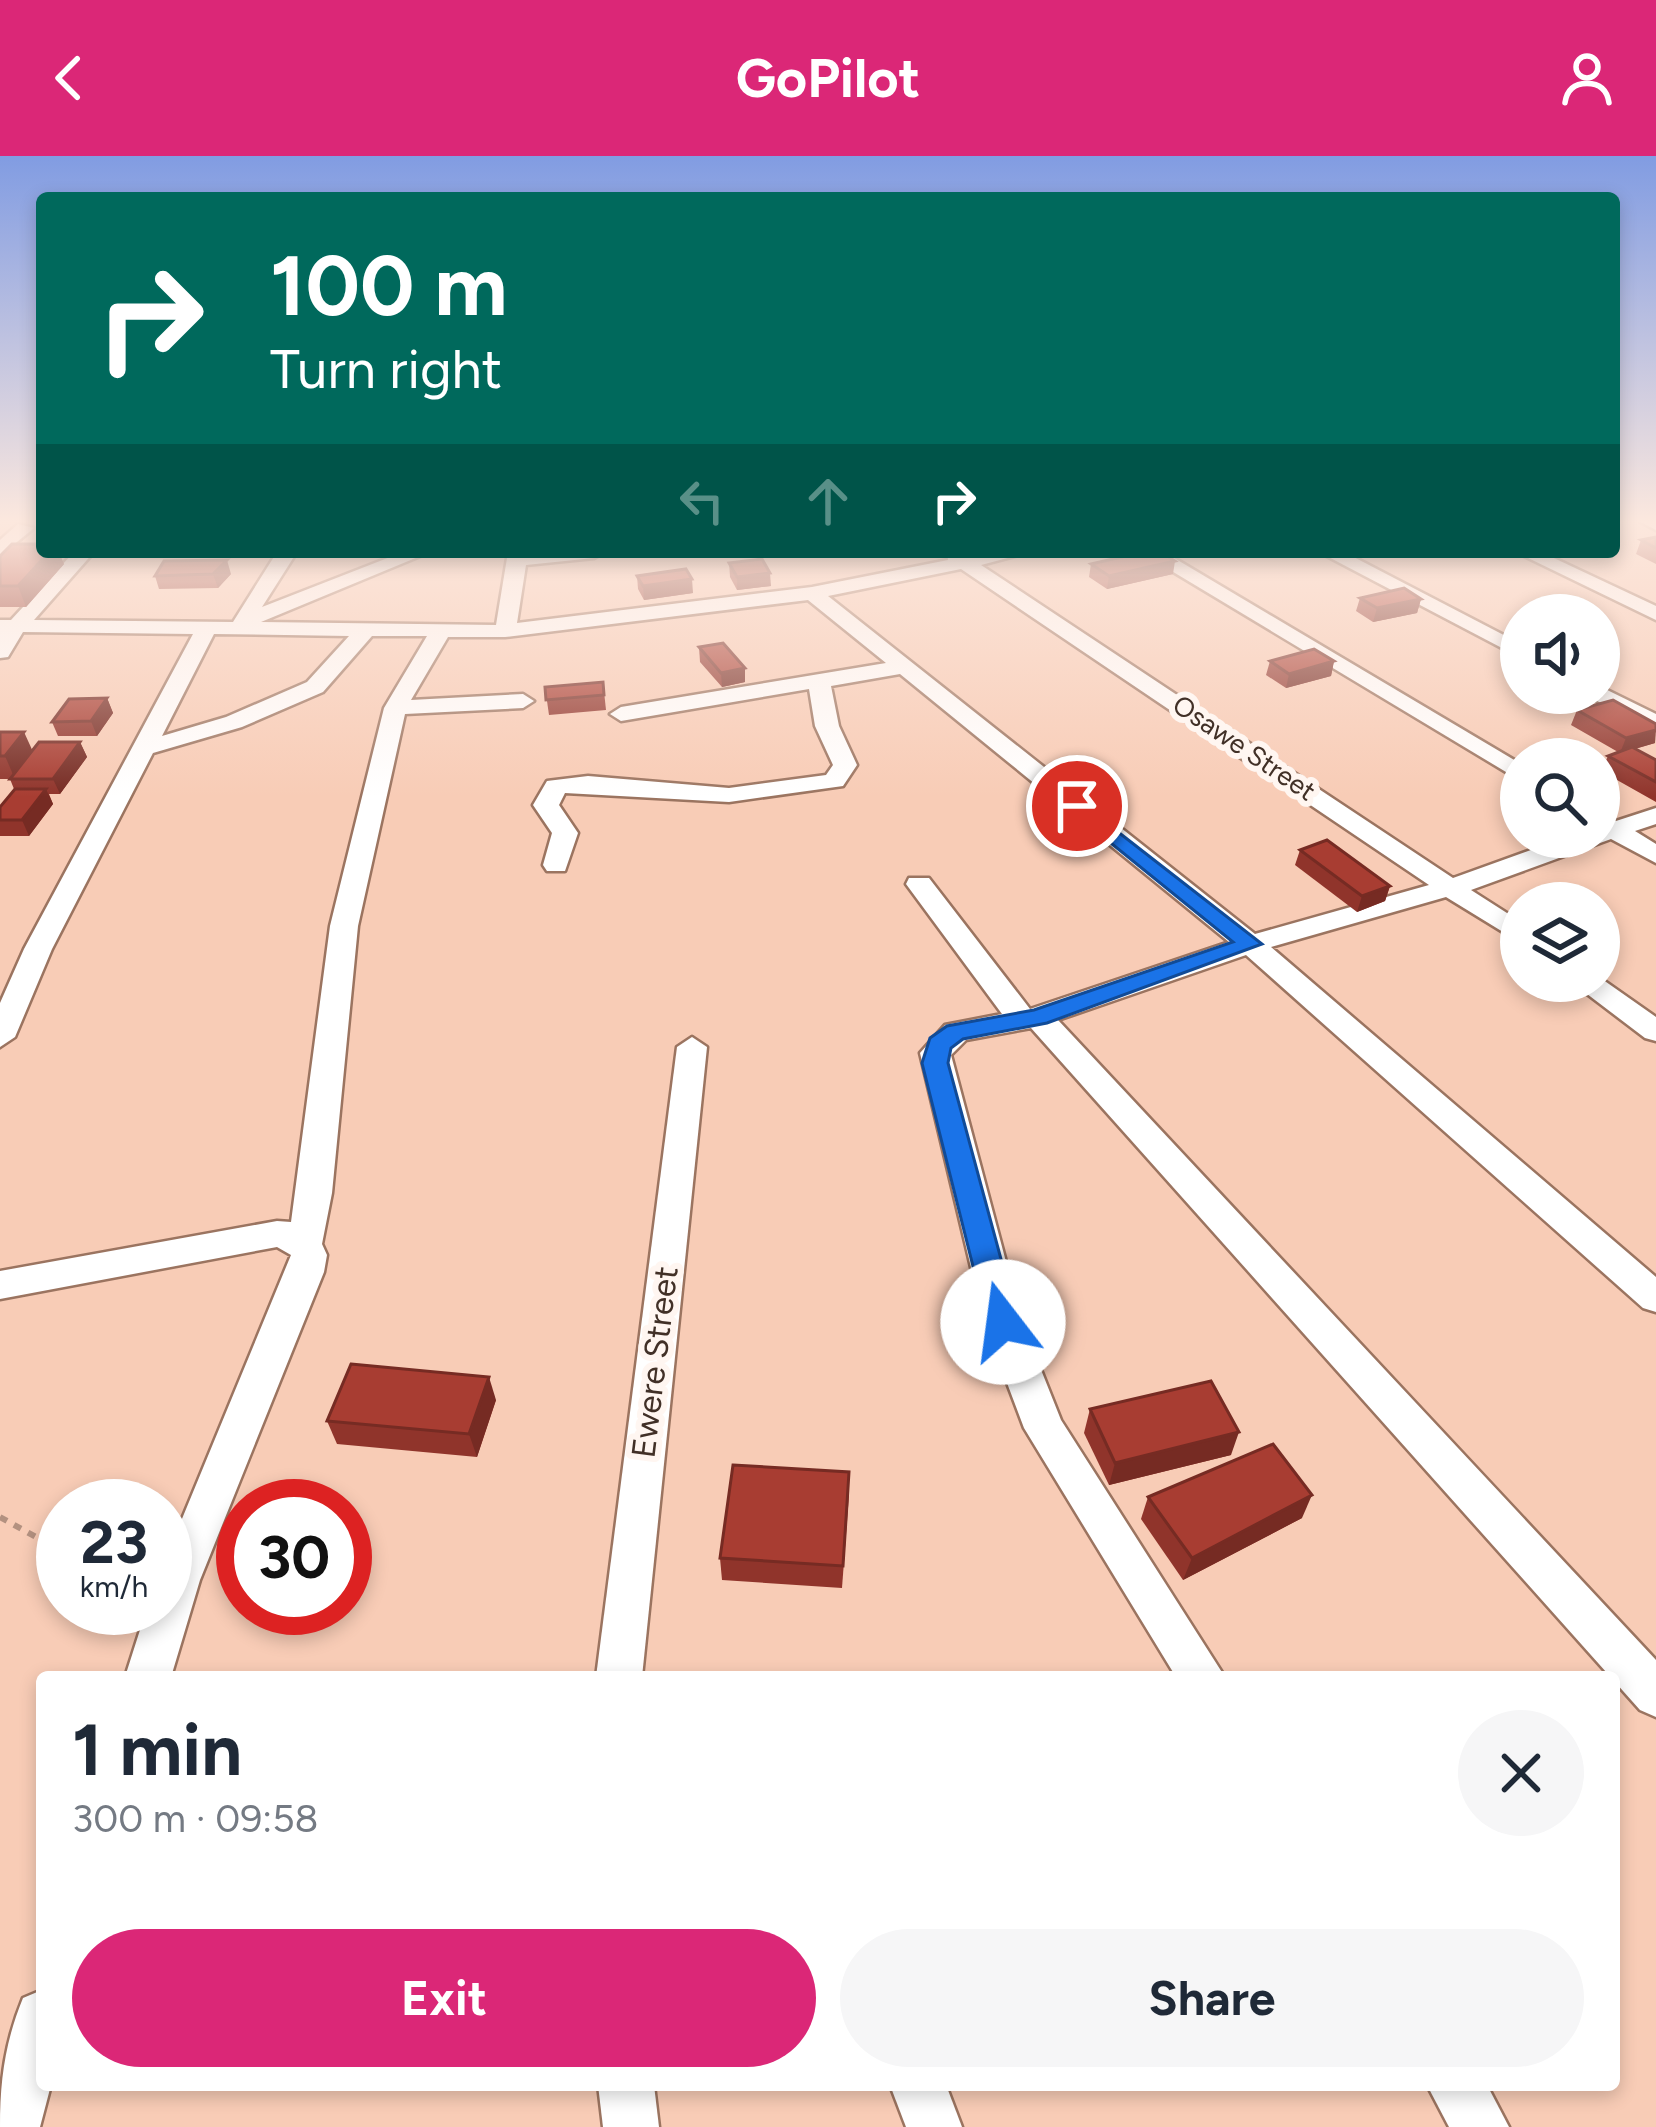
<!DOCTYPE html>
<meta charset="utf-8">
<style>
:root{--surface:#fff;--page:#f6f6f7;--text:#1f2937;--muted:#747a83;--accent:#db2777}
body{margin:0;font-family:Figtree,sans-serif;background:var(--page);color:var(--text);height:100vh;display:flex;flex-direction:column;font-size:45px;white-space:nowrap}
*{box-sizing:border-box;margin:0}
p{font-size:39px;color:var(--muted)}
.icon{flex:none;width:66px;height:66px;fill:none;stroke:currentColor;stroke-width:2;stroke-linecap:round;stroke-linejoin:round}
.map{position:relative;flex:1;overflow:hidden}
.drawer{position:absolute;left:36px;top:1515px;width:1584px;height:420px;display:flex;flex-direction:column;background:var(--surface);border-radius:12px;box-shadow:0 6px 18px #0003}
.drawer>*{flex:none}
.banner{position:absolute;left:36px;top:36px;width:1584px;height:366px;border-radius:12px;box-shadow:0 6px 18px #0003;background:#00695c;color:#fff;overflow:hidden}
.buttons{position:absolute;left:1500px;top:438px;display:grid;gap:24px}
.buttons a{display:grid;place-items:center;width:120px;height:120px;border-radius:50%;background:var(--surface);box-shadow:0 6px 18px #0003;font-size:60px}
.speed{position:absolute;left:36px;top:1323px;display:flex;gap:24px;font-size:60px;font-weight:700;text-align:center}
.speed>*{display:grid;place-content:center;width:156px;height:156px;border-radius:50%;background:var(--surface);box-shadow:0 6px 18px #0003;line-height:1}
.speed small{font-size:30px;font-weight:400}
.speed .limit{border:18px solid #d22;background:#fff;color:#111}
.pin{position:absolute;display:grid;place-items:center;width:102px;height:102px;color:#fff;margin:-51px;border:6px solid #fff;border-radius:50%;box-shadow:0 3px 12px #0007}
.me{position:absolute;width:132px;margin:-66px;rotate:345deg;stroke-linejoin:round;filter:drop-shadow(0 0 9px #0008)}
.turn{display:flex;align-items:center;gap:42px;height:252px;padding:0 36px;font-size:54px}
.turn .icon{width:156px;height:156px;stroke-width:2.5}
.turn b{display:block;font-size:84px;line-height:102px}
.lanes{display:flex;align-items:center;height:114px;padding:0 36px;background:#0003;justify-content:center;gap:60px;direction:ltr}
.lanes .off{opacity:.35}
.round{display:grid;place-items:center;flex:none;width:126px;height:126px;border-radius:63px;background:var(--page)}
.head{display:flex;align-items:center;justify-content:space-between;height:204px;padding:0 36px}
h1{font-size:72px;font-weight:700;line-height:90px}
.cta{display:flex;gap:24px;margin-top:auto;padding:24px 36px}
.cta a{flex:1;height:138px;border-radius:72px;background:var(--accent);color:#fff;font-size:48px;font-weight:700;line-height:138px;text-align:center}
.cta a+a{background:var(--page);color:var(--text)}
header{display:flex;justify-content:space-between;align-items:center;height:156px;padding:0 36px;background:var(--accent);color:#fff;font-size:54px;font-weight:700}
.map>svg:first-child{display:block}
</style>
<header><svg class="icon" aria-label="back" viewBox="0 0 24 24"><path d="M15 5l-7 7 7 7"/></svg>GoPilot<svg class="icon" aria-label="person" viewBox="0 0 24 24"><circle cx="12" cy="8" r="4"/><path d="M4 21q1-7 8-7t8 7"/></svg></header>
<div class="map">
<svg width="1656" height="1971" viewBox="0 0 1656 1971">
<rect width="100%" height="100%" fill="#f8ccb6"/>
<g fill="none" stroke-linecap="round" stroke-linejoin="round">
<g stroke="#9b7460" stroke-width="5">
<g id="minor">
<path d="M1639 365H1656V374Z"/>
<path d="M18 368 34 372 0 400V384Z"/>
<path d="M74 396H94L34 464 233 466 277 396H297L262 451 403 396H430L261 466 496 469 508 396H604L594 402 526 409 517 467 812 431 948 404 947 396 968 401 1030 396 981 409 1453 722 1567 681H1599V657L1616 665 1656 652V668L1635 675 1656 688V707L1611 683 1471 734 1521 766V787L1446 741 1271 791 1656 1121V1156L1643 1152 1246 799 1058 864 1656 1504V1561L1640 1554 1031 872 966 884 951 899 1022 1166 1061 1264 1225 1521H1176L1024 1272 984 1166 920 897 945 869 1002 858 906 728 909 722H929L1030 853 1229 786 900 518 831 530 839 570 857 609 843 630 729 646 565 637 559 649 578 677 565 715H547L543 709 552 677 533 649 547 625 588 620 729 632 826 619 833 609 815 570 809 533 621 565 610 558 621 551 886 507 808 444 505 481H448L411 544 523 538 534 545 523 552 405 558 358 770 332 1037 322 1088 327 1099 324 1116 200 1424 171 1521H125L147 1452H165V1404L291 1099 277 1091 0 1143V1115L277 1065 291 1066 330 770 384 552 427 480H372L323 536 242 571 153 597 52 793 15 881 0 891V847L24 793 193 478 23 476 8 501 0 502V464H11ZM961 413 1429 729 1255 778 828 440ZM214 478 349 480 307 526 226 561 162 580Z"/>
<path d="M1140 396H1164L1521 608V625Z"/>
<path d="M1319 396H1344L1521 488V502Z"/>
<path d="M1516 396H1541L1656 450V464Z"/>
<path d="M1599 530 1656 558V574L1591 542 1588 537H1599Z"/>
<path d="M1599 821 1656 861V885L1645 882 1570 825H1599Z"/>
<path d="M692 881 707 891 642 1521H596L677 891Z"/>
<path d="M42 1834V1929H51L40 1971H0C0 1924 5 1886 23 1842Z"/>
<path d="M598 1929H654L659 1971H603Z"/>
<path d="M890 1929H946L962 1971H906Z"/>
<path d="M1427 1929H1487L1509 1971H1449Z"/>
</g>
</g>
<path stroke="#b39180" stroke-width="6" stroke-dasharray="8 8" stroke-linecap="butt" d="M0 1361 63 1396"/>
<use href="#minor" fill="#fff" fill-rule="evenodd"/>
</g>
<g fill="#90342b">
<path d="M1656 381V408L1636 398 1641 384Z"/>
<path d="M0 400 64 408 26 451H0Z"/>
<path d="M729 407 771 430 737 434 730 421Z"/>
<path d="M1091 408 1173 418 1107 433 1089 421Z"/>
<path d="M231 418 218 432 159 433 155 420Z"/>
<path d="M637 420 693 437 644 444 638 433Z"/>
<path d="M1360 442 1421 443 1417 457 1373 466 1356 455Z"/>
<path d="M699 491 745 526 722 531 700 506Z"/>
<path d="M1270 505H1334L1331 520 1286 532 1266 519Z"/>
<path d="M603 526 606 554 549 559 545 531Z"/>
<path d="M107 542 113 557 97 580H58L52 566Z"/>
<path d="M1577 554 1655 587 1635 593 1656 604V646L1601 615 1608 600 1618 596 1571 569Z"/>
<path d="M0 576 32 595 80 586 87 601 60 638H49L53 648 29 680H0V651L14 633 10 623H0Z"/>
<path d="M1300 694 1390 730 1385 745 1357 756 1295 709Z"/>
<path d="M496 1244 477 1301 337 1288 327 1265Z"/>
<path d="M1090 1253 1231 1299 1109 1329 1084 1277Z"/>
<path d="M849 1339 842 1432 722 1424 720 1402Z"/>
<path d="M1148 1341 1302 1362 1183 1424 1141 1363Z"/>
</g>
<g fill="#762b23">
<path d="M49 396H59L64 408 26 451 18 430Z"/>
<path d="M720 396H755V398L720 402Z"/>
<path d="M227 404 231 418 218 432 213 418Z"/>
<path d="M1175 405 1173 418 1107 433 1109 420Z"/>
<path d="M770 417 771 430 737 434V421Z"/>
<path d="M692 423 693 437 644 444 643 430Z"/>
<path d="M1421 443 1417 457 1373 466 1377 452Z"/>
<path d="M1334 505 1331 520 1286 532 1289 518Z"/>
<path d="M745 512V526L722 531 721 517Z"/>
<path d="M107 542 113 557 97 580 91 565Z"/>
<path d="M1656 574 1655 587 1620 597 1626 582Z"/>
<path d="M24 576 34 598 15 623 5 600Z"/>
<path d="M80 586 87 601 60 638 53 623Z"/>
<path d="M46 633 53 648 29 680 22 664Z"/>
<path d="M1390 730 1385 745 1357 756 1362 740Z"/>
<path d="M489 1221 496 1244 477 1301 469 1278Z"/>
<path d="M1239 1276 1231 1299 1109 1329 1115 1307Z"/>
<path d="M1312 1339 1302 1362 1183 1424 1192 1402Z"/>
</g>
<g fill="#a83d32" stroke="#762b23" stroke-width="3">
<path d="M1656 381V392L1641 384Z"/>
<path d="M12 388H42V396H49L18 430H0V400Z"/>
<path d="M1144 396H1161L1175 405 1109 420 1091 408Z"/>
<path d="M762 403 770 417 737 421 729 407Z"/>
<path d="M227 404 213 418 155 420 164 405Z"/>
<path d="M686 413 692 423 643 430 637 420Z"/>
<path d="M1404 432 1421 443 1377 452 1360 442Z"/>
<path d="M723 487 745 512 721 517 699 491Z"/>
<path d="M1314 493 1334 505 1289 518 1270 505Z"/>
<path d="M603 526 604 539 546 544 545 531Z"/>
<path d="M107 542 91 565 52 566 69 543Z"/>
<path d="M1613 544 1656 568V574L1626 582 1577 554Z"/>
<path d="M0 576H24L5 600H0Z"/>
<path d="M39 586H80L53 623H10Z"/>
<path d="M1632 591 1656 604V626L1608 600Z"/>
<path d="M15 633H46L22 664H0V651Z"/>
<path d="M1327 684 1390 730 1362 740 1300 694Z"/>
<path d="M351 1208 489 1221 469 1278 327 1265Z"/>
<path d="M1211 1225 1239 1276 1115 1307 1090 1253Z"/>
<path d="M1273 1288 1312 1339 1192 1402 1148 1341Z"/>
<path d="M733 1309 849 1316 843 1410 720 1402Z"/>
</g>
<linearGradient id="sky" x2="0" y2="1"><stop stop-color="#819ce2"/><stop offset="0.57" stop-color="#fce8de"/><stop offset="1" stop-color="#fce8de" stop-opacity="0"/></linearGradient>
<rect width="1656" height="641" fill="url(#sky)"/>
<path fill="#1a73e8" stroke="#114b97" stroke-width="3" d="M1077 644 1262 788 1047 867 963 883 951 892 948 907 1018 1166 1014 1175 1003 1178 992 1175 987 1166 922 907 930 882 947 870 1034 854 1233 786 1070 654 1067 650Z"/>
<g text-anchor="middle" stroke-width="12" stroke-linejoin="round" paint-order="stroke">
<g font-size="27" fill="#413027" stroke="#fff6f1">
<text transform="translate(1244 592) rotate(34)" y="9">Osawe Street</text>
</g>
<g font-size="33" fill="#413027" stroke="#fff6f1">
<text transform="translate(654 1206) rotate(-83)" y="12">Ewere Street</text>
</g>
</g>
</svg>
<div class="buttons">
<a><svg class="icon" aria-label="sound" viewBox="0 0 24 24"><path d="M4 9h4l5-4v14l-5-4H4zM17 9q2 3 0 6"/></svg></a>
<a><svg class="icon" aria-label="search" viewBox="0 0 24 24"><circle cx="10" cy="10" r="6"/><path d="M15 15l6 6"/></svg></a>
<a><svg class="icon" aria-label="layers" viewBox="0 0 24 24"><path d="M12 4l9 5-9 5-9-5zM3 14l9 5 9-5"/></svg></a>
</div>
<div class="speed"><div>23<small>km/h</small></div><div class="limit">30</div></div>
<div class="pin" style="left:1077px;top:650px;background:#d93025"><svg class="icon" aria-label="arrive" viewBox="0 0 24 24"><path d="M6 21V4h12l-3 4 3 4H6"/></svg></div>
<svg class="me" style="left:1003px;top:1166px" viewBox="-20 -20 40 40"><circle r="19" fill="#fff"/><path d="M0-13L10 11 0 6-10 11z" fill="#1a73e8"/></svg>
<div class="banner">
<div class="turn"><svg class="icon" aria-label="right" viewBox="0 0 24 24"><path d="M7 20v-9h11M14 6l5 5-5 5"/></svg><div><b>100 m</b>Turn right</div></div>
<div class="lanes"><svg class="icon off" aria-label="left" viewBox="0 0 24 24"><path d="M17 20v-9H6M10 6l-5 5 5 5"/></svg><svg class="icon off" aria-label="ahead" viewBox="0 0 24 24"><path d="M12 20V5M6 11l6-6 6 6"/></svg><svg class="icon" aria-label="right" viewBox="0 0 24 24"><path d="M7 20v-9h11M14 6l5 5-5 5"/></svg></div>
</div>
<section class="drawer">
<div class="head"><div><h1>1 min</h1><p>300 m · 09:58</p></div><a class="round"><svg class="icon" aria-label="close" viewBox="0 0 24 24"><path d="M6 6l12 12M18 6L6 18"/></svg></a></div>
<div class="cta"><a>Exit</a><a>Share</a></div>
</section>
</div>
